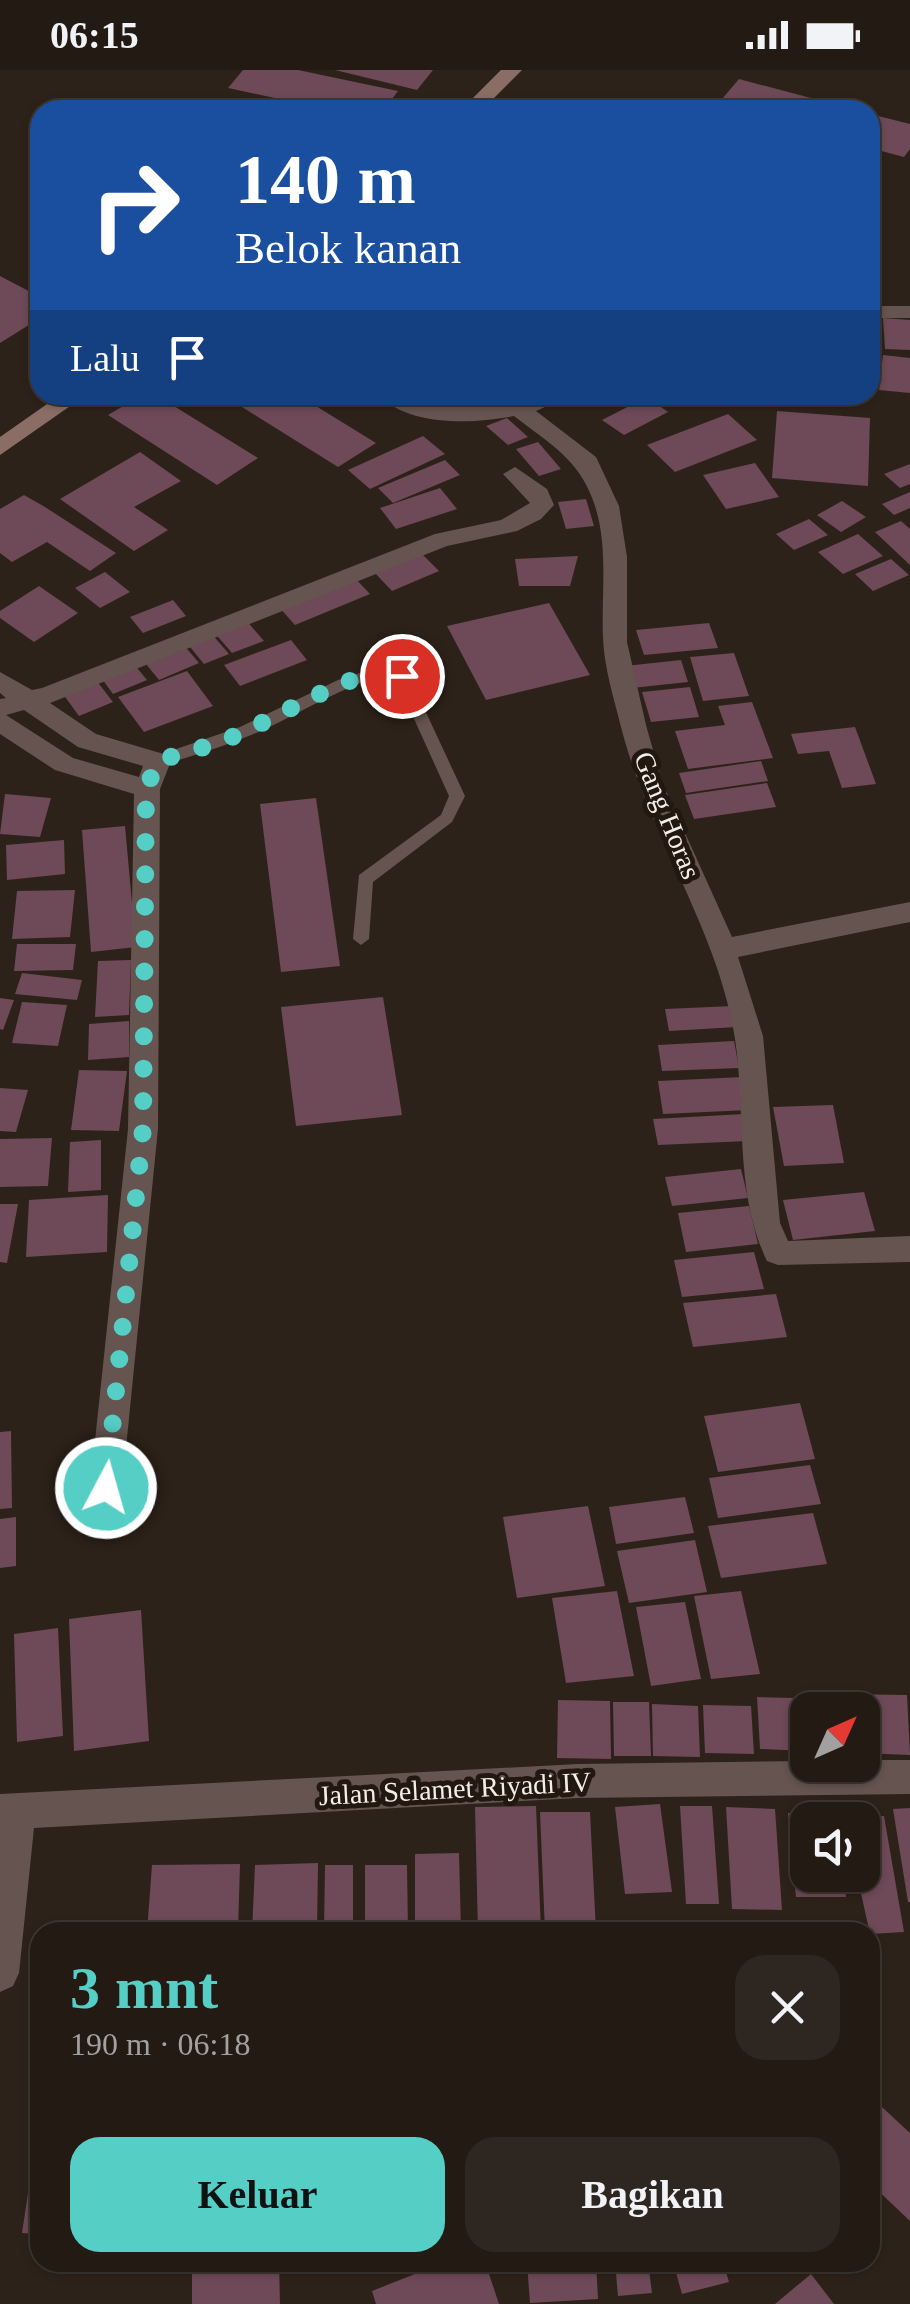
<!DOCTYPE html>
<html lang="id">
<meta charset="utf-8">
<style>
:root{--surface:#221a13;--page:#2e2721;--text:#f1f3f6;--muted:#a2a1a0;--line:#3f3833;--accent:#55cec5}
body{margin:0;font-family:"Times New Roman",serif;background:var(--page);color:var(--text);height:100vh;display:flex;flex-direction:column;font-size:38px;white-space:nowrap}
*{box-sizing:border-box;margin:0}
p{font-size:32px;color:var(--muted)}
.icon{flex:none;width:55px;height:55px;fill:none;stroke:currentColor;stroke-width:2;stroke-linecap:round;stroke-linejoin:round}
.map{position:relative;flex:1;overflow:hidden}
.panel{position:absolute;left:30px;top:1852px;width:850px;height:350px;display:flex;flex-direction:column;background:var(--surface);border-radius:30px;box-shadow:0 2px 8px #0004,0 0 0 2px var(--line)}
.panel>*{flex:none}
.top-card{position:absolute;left:30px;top:30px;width:850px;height:305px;border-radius:30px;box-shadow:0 2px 8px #0004,0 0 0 2px var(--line);background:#1a4fa0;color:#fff;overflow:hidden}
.needle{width:65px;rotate:45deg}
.fabs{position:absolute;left:790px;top:1622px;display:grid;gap:20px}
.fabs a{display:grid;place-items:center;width:90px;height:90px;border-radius:20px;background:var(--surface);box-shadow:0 2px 8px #0004,0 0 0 2px var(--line);font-size:50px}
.pin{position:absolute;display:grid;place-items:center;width:85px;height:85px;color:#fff;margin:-42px;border:5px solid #fff;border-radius:50%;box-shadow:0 2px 10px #0007}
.me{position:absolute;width:110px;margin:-55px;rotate:6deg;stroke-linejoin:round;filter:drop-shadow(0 0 8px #0008)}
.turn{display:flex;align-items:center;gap:35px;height:210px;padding:0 40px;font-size:45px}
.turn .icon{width:130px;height:130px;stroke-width:2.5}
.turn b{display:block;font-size:70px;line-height:85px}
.then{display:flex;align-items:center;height:95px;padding:0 40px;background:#0003;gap:20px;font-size:38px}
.round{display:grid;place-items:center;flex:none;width:105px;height:105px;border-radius:30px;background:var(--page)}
.overview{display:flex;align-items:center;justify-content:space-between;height:170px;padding:0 40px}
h1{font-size:60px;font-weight:700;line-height:75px;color:var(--accent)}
.primary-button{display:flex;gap:20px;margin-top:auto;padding:20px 40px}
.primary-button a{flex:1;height:115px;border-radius:30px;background:var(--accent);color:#111;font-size:40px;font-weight:700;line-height:115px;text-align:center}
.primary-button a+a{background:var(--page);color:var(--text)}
.status{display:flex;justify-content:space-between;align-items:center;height:70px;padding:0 50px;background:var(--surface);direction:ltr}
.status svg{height:28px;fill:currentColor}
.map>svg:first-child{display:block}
</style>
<div class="status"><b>06:15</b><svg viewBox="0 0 49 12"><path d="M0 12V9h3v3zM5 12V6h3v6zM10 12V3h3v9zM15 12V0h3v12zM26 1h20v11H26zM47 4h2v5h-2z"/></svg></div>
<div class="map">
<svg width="910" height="2234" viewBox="0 0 910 2234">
<rect width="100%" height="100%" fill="#2d2219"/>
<g fill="#6e4957">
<path d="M243 0H298L398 21 384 40H330L228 18Z"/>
<path d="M335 0H433L417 20Z"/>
<path d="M739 9 852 39V40L716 36Z"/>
<path d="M870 44 910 54V79L904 87 870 78Z"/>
<path d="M0 206 40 227V248L0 273Z"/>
<path d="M883 248 910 250V280L885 279Z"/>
<path d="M883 285 910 288V323L879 320Z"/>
<path d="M142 325H156L258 388 217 415 108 345Z"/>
<path d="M298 325 376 373 338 397 226 327Z"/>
<path d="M804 325H856V334L804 330Z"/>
<path d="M647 327 668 342 624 365 602 350Z"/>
<path d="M777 341 870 348 868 416 772 408Z"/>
<path d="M728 344 757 370 675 402 647 375Z"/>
<path d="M507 348 528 367 508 375 486 356Z"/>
<path d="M423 366 445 384 370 419 348 400Z"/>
<path d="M538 372 561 399 539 406 516 379Z"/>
<path d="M140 382 181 411 134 437 168 460 134 481 60 429Z"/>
<path d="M445 390 460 405 393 433 378 418Z"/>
<path d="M755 393 779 427 726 439 703 405Z"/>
<path d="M910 394V414L900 418 884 404Z"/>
<path d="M440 418 457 439 396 459 380 438Z"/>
<path d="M910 422V438L894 445 882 434Z"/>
<path d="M24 425 45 437 116 483 90 501 47 472 12 492 0 483V439Z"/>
<path d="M586 429 594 456 566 459 558 432Z"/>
<path d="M842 431 866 447 841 462 817 445Z"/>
<path d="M809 449 828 465 794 480 776 464Z"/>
<path d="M901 451 910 459V495L875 462Z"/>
<path d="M858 464 883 486 843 504 818 482Z"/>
<path d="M421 483 439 501 392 521 374 502Z"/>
<path d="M578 486 570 516H519L515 489Z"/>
<path d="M891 489 909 505 873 521 855 504Z"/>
<path d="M105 502 130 522 100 538 75 518Z"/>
<path d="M353 506 370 524 295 555 278 536Z"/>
<path d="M39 516 78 543 34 572 0 548V541Z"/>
<path d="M173 530 186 546 143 563 130 547Z"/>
<path d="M549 533 590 605 486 630 447 556Z"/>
<path d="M245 549 264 571 232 583 213 561Z"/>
<path d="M709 553 718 578 644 585 636 560Z"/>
<path d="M210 562 229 584 204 594 186 572Z"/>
<path d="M291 570 307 590 240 616 224 595Z"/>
<path d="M182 573 199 593 159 610 142 589Z"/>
<path d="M734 583 749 626 703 631 690 587Z"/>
<path d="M681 590 688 612 632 618 625 596Z"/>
<path d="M133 593 147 610 113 624 100 606Z"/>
<path d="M187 601 213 636 144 662 118 627Z"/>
<path d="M96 610 113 632 79 646 63 624Z"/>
<path d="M690 617 699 647 651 652 642 622Z"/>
<path d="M752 632 773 688 688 699 675 661 725 655 718 636Z"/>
<path d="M855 657 876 714 842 718 829 681 798 684 791 664Z"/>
<path d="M761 691 768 711 686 723 679 703Z"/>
<path d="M767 713 776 737 694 749 685 725Z"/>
<path d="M5 724 51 728 40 767 0 764Z"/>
<path d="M316 728 340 896 281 902 260 734Z"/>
<path d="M125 756 136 877 91 882 82 760Z"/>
<path d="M64 770 65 804 7 810 6 775Z"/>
<path d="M75 820 70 867 12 869 17 821Z"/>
<path d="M17 874H76L73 900 14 901Z"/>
<path d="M131 890 129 945 95 947 98 891Z"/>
<path d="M22 903 82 910 77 930 15 924Z"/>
<path d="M383 927 402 1045 296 1056 281 937Z"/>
<path d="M0 928 14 930 3 960 0 959Z"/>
<path d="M22 932 67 935 58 976 12 973Z"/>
<path d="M733 936 737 957 669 961 665 939Z"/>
<path d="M129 951V987L88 990 89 954Z"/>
<path d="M734 971 739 998 662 1001 658 975Z"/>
<path d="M79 1000 127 1001 119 1061 71 1060Z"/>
<path d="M743 1007 749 1040 663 1044 658 1011Z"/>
<path d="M0 1018 28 1020 16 1062 0 1061Z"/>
<path d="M833 1035 844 1093 784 1096 773 1037Z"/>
<path d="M744 1044 748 1071 658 1075 653 1049Z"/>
<path d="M52 1068 48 1116 0 1117V1069Z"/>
<path d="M101 1070V1120L68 1122 70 1072Z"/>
<path d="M741 1099 748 1128 672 1136 665 1107Z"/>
<path d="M864 1122 875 1161 793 1170 783 1130Z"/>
<path d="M108 1125 107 1182 26 1187 29 1130Z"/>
<path d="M0 1134H18L7 1193 0 1192Z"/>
<path d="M749 1136 758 1174 686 1182 678 1143Z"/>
<path d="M754 1182 764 1219 682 1227 674 1190Z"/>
<path d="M776 1224 787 1267 693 1277 683 1233Z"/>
<path d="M800 1333 815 1389 718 1402 704 1346Z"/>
<path d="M11 1361 12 1438 0 1439V1362Z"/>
<path d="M810 1395 821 1434 718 1448 709 1408Z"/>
<path d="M685 1427 694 1463 616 1474 609 1437Z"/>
<path d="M588 1436 605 1516 517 1528 503 1447Z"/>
<path d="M813 1443 827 1494 721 1508 708 1456Z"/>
<path d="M16 1447V1496L0 1498V1449Z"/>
<path d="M695 1470 707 1522 629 1533 617 1481Z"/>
<path d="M617 1521 634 1606 566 1613 552 1528Z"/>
<path d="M741 1521 760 1604 711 1609 694 1526Z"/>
<path d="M685 1532 701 1609 651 1616 636 1537Z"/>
<path d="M141 1540 149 1671 74 1681 69 1549Z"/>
<path d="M58 1558 63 1666 17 1672 14 1564Z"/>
<path d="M840 1624 907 1625 910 1685 862 1683V1640H841Z"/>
<path d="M757 1627 836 1629 837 1640H808V1681L760 1679Z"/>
<path d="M558 1630 610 1631 611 1689 557 1688Z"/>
<path d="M613 1632H649L651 1686H614Z"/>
<path d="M652 1634 698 1636 700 1687 653 1686Z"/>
<path d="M703 1635 751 1636 754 1684 705 1683Z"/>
<path d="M660 1734 672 1822 625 1824 615 1737Z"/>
<path d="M536 1736 541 1862H478L475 1737Z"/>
<path d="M680 1736H712L719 1834H686Z"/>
<path d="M726 1737 775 1739 782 1840 732 1839Z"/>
<path d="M910 1738V1832H908L893 1739Z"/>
<path d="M540 1742H590L596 1862H545Z"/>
<path d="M788 1743 837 1744 838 1750H808V1805H843L846 1827H796Z"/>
<path d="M884 1746 904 1862 870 1864 857 1805H862V1747Z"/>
<path d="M459 1783 461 1862H415V1784Z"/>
<path d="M318 1793 317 1862H252L255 1795Z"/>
<path d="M240 1794 238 1862H147L152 1795Z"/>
<path d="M325 1795H353V1862H324Z"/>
<path d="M365 1795H407L408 1862H365Z"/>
<path d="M650 1855 714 1858V1862H650Z"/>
<path d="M870 2026 910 2063V2151L870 2113Z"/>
<path d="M36 2070 40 2071V2164L22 2163Z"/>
<path d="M192 2192H279L280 2234H192Z"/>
<path d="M445 2192H485L499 2234H376L372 2221Z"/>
<path d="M527 2192H596L598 2229 530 2233Z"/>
<path d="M615 2192H648L652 2223 618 2226Z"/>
<path d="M673 2192H723L729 2212 682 2224Z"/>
<path d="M811 2204 834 2234H775Z"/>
</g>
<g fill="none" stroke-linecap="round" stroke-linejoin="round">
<path fill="#65544f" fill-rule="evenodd" d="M387 594 409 606 465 726 452 752 373 812 369 869 361 875 353 869 359 805 441 745 449 726 396 609 386 604C342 617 304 641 263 660 229 675 193 686 158 696L150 691 153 687 240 657 338 610Z"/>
<g fill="#65544f" fill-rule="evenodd">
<rect x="870" y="236" width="40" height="12"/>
<path d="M379 325C411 325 439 338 471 337 506 337 538 325 572 325L536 341 596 387 619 436 627 487V572L646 655 662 712 732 867 910 832V852L738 887 763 966 780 1153 788 1171 910 1166V1192L778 1195 767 1191C734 1123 746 1042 735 969 718 858 648 764 621 657 614 629 604 597 603 568 601 524 609 476 594 433 579 389 550 374 514 346 474 354 409 357 379 325Z"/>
<path d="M515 397 547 419 554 435 541 449 517 461 447 476 50 633 96 664 167 685 171 691 160 719 158 1059 122 1418 118 1428 106 1433 94 1428 90 1418 128 1059 134 724 55 700 0 664V629L6 628 0 623V602L32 620 42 618 435 464 501 450 530 433 503 404ZM24 640 78 677 143 696 139 707 73 688 6 645Z"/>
<path d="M862 1690H910V1724L578 1728 34 1758 19 1903 13 1916 0 1922V1724L578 1694 808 1691V1695H862Z"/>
</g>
<g fill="#8a6e66" fill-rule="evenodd">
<path d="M501 0H522L482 40H461Z"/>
<path d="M60 325H86L0 385V367Z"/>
</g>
</g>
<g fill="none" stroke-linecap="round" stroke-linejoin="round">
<path stroke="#55cec5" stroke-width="18" stroke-dasharray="0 32.4" d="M106 1418 143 1059 146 719 158 691C185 682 213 676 239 664 289 641 333 612 388 599L402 606"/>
</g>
<g text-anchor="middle" stroke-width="10" stroke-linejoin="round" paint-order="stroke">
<g font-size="28" fill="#f5ede8" stroke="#231810">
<text transform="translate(668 745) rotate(68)" y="10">Gang Horas</text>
<text transform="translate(455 1718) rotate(-3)" y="10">Jalan Selamet Riyadi IV</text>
</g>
</g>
</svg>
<div class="fabs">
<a><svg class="needle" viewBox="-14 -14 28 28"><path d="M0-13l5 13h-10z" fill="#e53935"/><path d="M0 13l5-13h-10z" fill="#a2a1a0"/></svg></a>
<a><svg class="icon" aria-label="sound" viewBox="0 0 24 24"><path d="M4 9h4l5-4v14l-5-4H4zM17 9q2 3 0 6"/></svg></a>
</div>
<div class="pin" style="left:402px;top:606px;background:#d93025"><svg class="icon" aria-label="arrive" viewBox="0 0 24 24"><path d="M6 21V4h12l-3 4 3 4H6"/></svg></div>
<svg class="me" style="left:106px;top:1418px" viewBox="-20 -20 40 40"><circle r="17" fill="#55cec5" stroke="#fff" stroke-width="3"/><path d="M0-11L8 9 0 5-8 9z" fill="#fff"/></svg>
<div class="top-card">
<div class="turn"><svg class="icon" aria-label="right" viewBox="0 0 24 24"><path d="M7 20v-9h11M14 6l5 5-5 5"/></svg><div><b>140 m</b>Belok kanan</div></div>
<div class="then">Lalu<svg class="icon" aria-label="arrive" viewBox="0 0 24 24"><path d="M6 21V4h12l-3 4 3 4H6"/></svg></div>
</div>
<section class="panel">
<div class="overview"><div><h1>3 mnt</h1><p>190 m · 06:18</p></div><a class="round"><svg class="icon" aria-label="close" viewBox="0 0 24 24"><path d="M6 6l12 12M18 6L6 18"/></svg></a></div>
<div class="primary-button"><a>Keluar</a><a>Bagikan</a></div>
</section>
</div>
